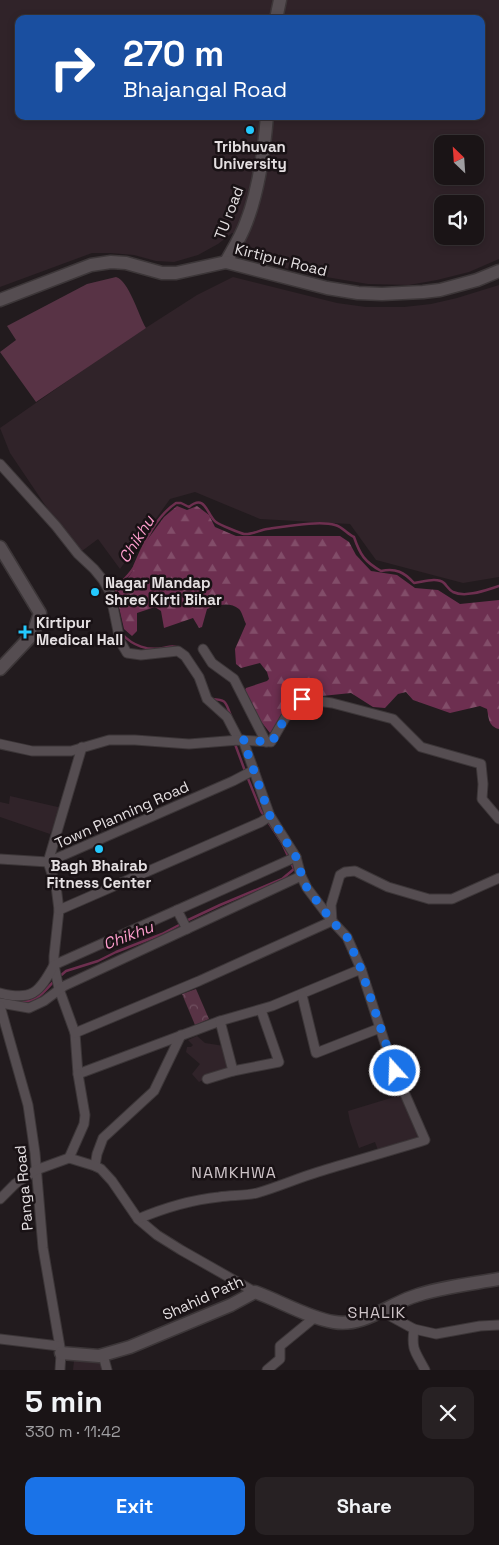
<!DOCTYPE html>
<meta charset="utf-8">
<style>
:root{--surface:#1a1416;--page:#272123;--text:#f1f3f6;--muted:#9f9ea1;--line:#383335;--accent:#1a73e8}
body{margin:0;font-family:"Space Grotesk",sans-serif;background:var(--page);color:var(--text);height:100vh;display:flex;flex-direction:column;font-size:19px;white-space:nowrap}
*{box-sizing:border-box;margin:0}
p{font-size:16px;color:var(--muted)}
.icon{flex:none;width:28px;height:28px;fill:none;stroke:currentColor;stroke-width:2;stroke-linecap:round;stroke-linejoin:round}
.map{position:relative;height:1370px;overflow:hidden}
.drawer{display:flex;flex-direction:column;background:var(--surface);flex:1}
.drawer>*{flex:none}
.banner{position:absolute;left:15px;top:15px;width:470px;height:105px;border-radius:10px;box-shadow:0 2px 8px #0003,0 0 0 1px var(--line);background:#1a4fa0;color:#fff;overflow:hidden}
.needle{width:32px;rotate:335deg}
.fabs{position:absolute;left:434px;top:135px;display:grid;gap:10px}
.fabs a{display:grid;place-items:center;width:50px;height:50px;border-radius:10px;background:var(--surface);box-shadow:0 2px 8px #0003,0 0 0 1px var(--line);font-size:25px}
.pin{position:absolute;display:grid;place-items:center;width:42px;height:42px;color:#fff;margin:-21px;border-radius:10px;box-shadow:0 2px 8px #0006}
.me{position:absolute;width:55px;margin:-28px;rotate:340deg;stroke-linejoin:round;filter:drop-shadow(0 0 4px #0008)}
.turn{display:flex;align-items:center;gap:18px;height:105px;padding:0 25px;font-size:22px}
.turn .icon{width:65px;height:65px;stroke-width:2.5}
.turn b{display:block;font-size:35px;line-height:42px}
.round{display:grid;place-items:center;flex:none;width:52px;height:52px;border-radius:10px;background:var(--page)}
.headline{display:flex;align-items:center;justify-content:space-between;height:85px;padding:0 25px}
h1{font-size:30px;font-weight:700;line-height:38px}
.primary-button{display:flex;gap:10px;margin-top:auto;padding:10px 25px}
.primary-button a{flex:1;height:58px;border-radius:10px;background:var(--accent);color:#fff;font-size:20px;font-weight:700;line-height:58px;text-align:center}
.primary-button a+a{background:var(--page);color:var(--text)}
.map>svg:first-child{display:block}
</style>
<div class="map">
<svg width="499" height="1370" viewBox="0 0 499 1370">
<defs>
<pattern id="forest-firs" width="22" height="20" patternUnits="userSpaceOnUse" patternTransform="scale(1.25)"><rect width="22" height="20" fill="#6d2f50"/><path d="M5 1l3.5 6h-7zM16 11l3.5 6h-7z" fill="#824d69"/></pattern>
<pattern id="park-crowns" width="20" height="18" patternUnits="userSpaceOnUse" patternTransform="scale(1.25)"><rect width="20" height="18" fill="#583345"/><path d="M2 6a3 3 0 1 1 6 0M12 15a3 3 0 1 1 6 0" fill="none" stroke="#705060"/></pattern>
</defs>
<rect width="100%" height="100%" fill="#221b1e"/>
<g fill="#302329" fill-rule="evenodd">
<path d="M0 0H499V259L469 272 437 280 409 285 368 284 308 274 259 261 242 249 240 245 243 238 232 233 218 244 198 255 174 262 156 261 134 255 110 253H92L0 287ZM19 19H481V116H19ZM442 144H475V176H442ZM442 204H475V236H442Z"/>
<path d="M233 277 337 303 366 307H404L431 304 457 298 499 285V577L463 583 376 560 350 524 260 519 195 492 170 499 120 569 98 539 78 554 10 453 0 428 119 345 197 295Z"/>
<path d="M10 796 62 808 50 834 0 817V802L9 804Z"/>
<path d="M197 1036 205 1043 224 1046 230 1068 222 1073 220 1070 213 1072 214 1075 199 1082 192 1074 200 1064 186 1052 187 1047H191L193 1045 188 1040Z"/>
<path d="M404 1094 422 1139 378 1150 375 1142 359 1148 350 1122 348 1111Z"/>
<path d="M101 1360 104 1370H73L74 1361Z"/>
</g>
<path fill="url(#forest-firs)" d="M177 506 187 510 197 506 209 515 215 527 236 536H340L349 542 356 555 371 571 397 575 415 588 438 590 460 604 499 600V729C488 726 489 718 487 709L480 706 450 713 413 700 406 692 398 694 385 708 373 707 351 693 322 696 315 694 309 685 302 684 295 686 287 712 270 733 256 715 244 692 246 688 267 681 269 679 267 672 260 663 241 668 236 664 235 649 246 624C244 620 242 612 239 609 230 601 216 605 207 609L202 627 199 628 193 618 164 628 161 611 155 607 137 613V631L132 636 124 629 116 594 132 572 145 543 164 517Z"/>
<path fill="url(#park-crowns)" d="M196 989 209 1019 195 1025 182 994Z"/>
<path fill="#583345" d="M116 277C129 281 138 314 146 328L36 402 0 352 16 340 7 326 87 284Z"/>
<g fill="none" stroke-linecap="round" stroke-linejoin="round">
<g stroke="#6d2f4f" stroke-width="2.5">
<path d="M114 596C118 582 128 578 134 567 144 544 154 518 176 503H181L189 507C206 493 207 516 216 522 220 525 240 533 244 534 251 535 260 530 267 529 284 527 319 520 335 525 343 527 347 534 354 537 360 555 365 562 381 571 396 568 404 572 414 583 423 582 437 577 444 583 447 586 449 590 453 592 466 598 486 590 499 586"/>
<path d="M122 634C133 646 148 651 163 648 169 647 173 645 179 648"/>
<path d="M212 699C228 700 225 702 231 716"/>
<path d="M235 744 245 771"/>
<path d="M186 921 220 905 282 879 294 869 282 843 261 811 247 776"/>
<path d="M59 977 66 971 98 961 116 952 162 934 181 924"/>
<path d="M16 1002C37 1003 42 994 55 980"/>
</g>
<g stroke="#3c3638" stroke-width="11">
<g id="street">
<path d="M0 464 56 526 78 554 94 569 103 580 110 592 120 641 127 653 141 655 178 651 185 656 199 677 207 699 227 717 239 740"/>
<path d="M203 649 212 663 234 679 266 742"/>
<path d="M0 744 32 751H71L109 740H135L189 744 239 740 271 742 285 718 302 699 332 703 393 719 421 747 481 764 483 784 482 799 499 819"/>
<path d="M254 770 233 781 48 862 56 886 59 910 54 956V965L59 989 75 1033 78 1074 220 1021 272 1006 361 969"/>
<path d="M0 859 48 862 82 747"/>
<path d="M59 910 261 822 270 816"/>
<path d="M177 910 187 929"/>
<path d="M0 993C32 1001 39 993 54 965L296 857"/>
<path d="M302 995 316 1053 380 1028"/>
<path d="M0 1003 29 1008 44 1001 64 986 301 876"/>
<path d="M0 1006 28 1105 35 1153 43 1248 61 1353 60 1370"/>
<path d="M75 1033 199 981 332 921 331 905 340 875 345 872 355 871 388 887 429 899H452L499 878"/>
<path d="M233 1071 279 1062 261 1010"/>
<path d="M207 1079 233 1071 220 1021"/>
<path d="M69 1158 84 1124 85 1115 78 1074"/>
<path d="M95 1166 97 1154 103 1138 154 1091 181 1035"/>
<path d="M0 1199 15 1184 36 1170 69 1158 95 1166 101 1169 112 1181 138 1219 157 1235 181 1250 255 1292"/>
<path d="M138 1219C164 1208 190 1200 219 1197 232 1195 244 1196 257 1193 278 1187 298 1178 318 1172 354 1161 390 1151 425 1140L391 1062 361 969 347 937 332 921 307 888 301 876 296 857 270 816 243 740"/>
<path d="M381 1311 414 1329 436 1334 480 1326 499 1325"/>
<path d="M414 1329C411 1351 416 1352 425 1370"/>
<path d="M0 1339 59 1346"/>
<path d="M103 1355 107 1370"/>
<path d="M267 1370 280 1359V1346L314 1318"/>
</g>
</g>
<g stroke="#3c3638" stroke-width="15">
<g id="secondary">
<path d="M276 19 280 0"/>
<path d="M226 262C233 249 241 237 246 223 259 190 264 152 267 116"/>
<path d="M0 300 91 265 111 262 126 263 162 273H176L226 262 327 288 358 293 382 294 423 292 440 290 477 280 499 271"/>
<path d="M0 547 40 613 33 634 0 669"/>
<path d="M61 1353 99 1356 130 1347 231 1305 255 1292C280 1301 309 1318 334 1322 363 1327 386 1306 412 1297 440 1287 471 1284 499 1279"/>
</g>
</g>
<use href="#street" stroke="#554d51" stroke-width="9"/>
<use href="#secondary" stroke="#554d51" stroke-width="12"/>
</g>
<g fill="none" stroke-linecap="round" stroke-linejoin="round">
<path stroke="#1a73e8" stroke-width="9" stroke-dasharray="0 16.2" d="M302 699 285 718 272 742 243 740 270 816 296 857 302 876 307 888 332 921 347 937 361 969 395 1071"/>
</g>
<g fill="#24c9fe" stroke="#191215" stroke-width="2">
<circle cx="250" cy="130" r="5"/>
<circle cx="95" cy="592" r="5"/>
<path d="M22.5 624.5h5v5h5v5h-5v5h-5v-5h-5v-5h5z"/>
<circle cx="99" cy="849" r="5"/>
</g>
<g text-anchor="middle" stroke-width="5" stroke-linejoin="round" paint-order="stroke">
<g font-size="15" font-weight="bold" fill="#e5e0e2" stroke="#191215">
<text x="250" y="152">Tribhuvan<tspan x="250" dy="17">University</tspan></text>
<text x="105" y="588" text-anchor="start">Nagar Mandap<tspan x="105" dy="17">Shree Kirti Bihar</tspan></text>
<text x="36" y="628" text-anchor="start">Kirtipur<tspan x="36" dy="17">Medical Hall</tspan></text>
<text x="99" y="871">Bagh Bhairab<tspan x="99" dy="17">Fitness Center</tspan></text>
</g>
<g font-size="15" fill="#e5e0e2" stroke="#191215">
<text transform="translate(229 213) rotate(-69)" y="5">TU road</text>
<text transform="translate(281 260) rotate(14)" y="5">Kirtipur Road</text>
<text transform="translate(122 815) rotate(-24)" y="5">Town Planning Road</text>
<text transform="translate(24 1188) rotate(-95)" y="5">Panga Road</text>
<text transform="translate(203 1298) rotate(-24)" y="5">Shahid Path</text>
</g>
<g font-size="16" font-style="italic" fill="#fd9dcc" stroke="#191215">
<text transform="translate(136 539) rotate(-58)" y="6">Chikhu</text>
<text transform="translate(128 935) rotate(-21)" y="6">Chikhu</text>
</g>
<g font-size="16" letter-spacing="1" fill="#cec4c8" stroke="#191215">
<text x="234" y="1178">NAMKHWA</text>
<text x="377" y="1318">SHALIK</text>
</g>
</g>
</svg>
<div class="fabs">
<a><svg class="needle" viewBox="-14 -14 28 28"><path d="M0-13l5 13h-10z" fill="#e53935"/><path d="M0 13l5-13h-10z" fill="#9f9ea1"/></svg></a>
<a><svg class="icon" aria-label="sound" viewBox="0 0 24 24"><path d="M4 9h4l5-4v14l-5-4H4zM17 9q2 3 0 6"/></svg></a>
</div>
<div class="pin" style="left:302px;top:699px;background:#d93025"><svg class="icon" aria-label="arrive" viewBox="0 0 24 24"><path d="M6 21V4h12l-3 4 3 4H6"/></svg></div>
<svg class="me" style="left:395px;top:1071px" viewBox="-20 -20 40 40"><circle r="17" fill="#1a73e8" stroke="#fff" stroke-width="3"/><path d="M0-11L8 9 0 5-8 9z" fill="#fff"/></svg>
<div class="banner">
<div class="turn"><svg class="icon" aria-label="right" viewBox="0 0 24 24"><path d="M7 20v-9h11M14 6l5 5-5 5"/></svg><div><b>270 m</b>Bhajangal Road</div></div>
</div>
</div>
<section class="drawer">
<div class="headline"><div><h1>5 min</h1><p>330 m · 11:42</p></div><a class="round"><svg class="icon" aria-label="close" viewBox="0 0 24 24"><path d="M6 6l12 12M18 6L6 18"/></svg></a></div>
<div class="primary-button"><a>Exit</a><a>Share</a></div>
</section>
